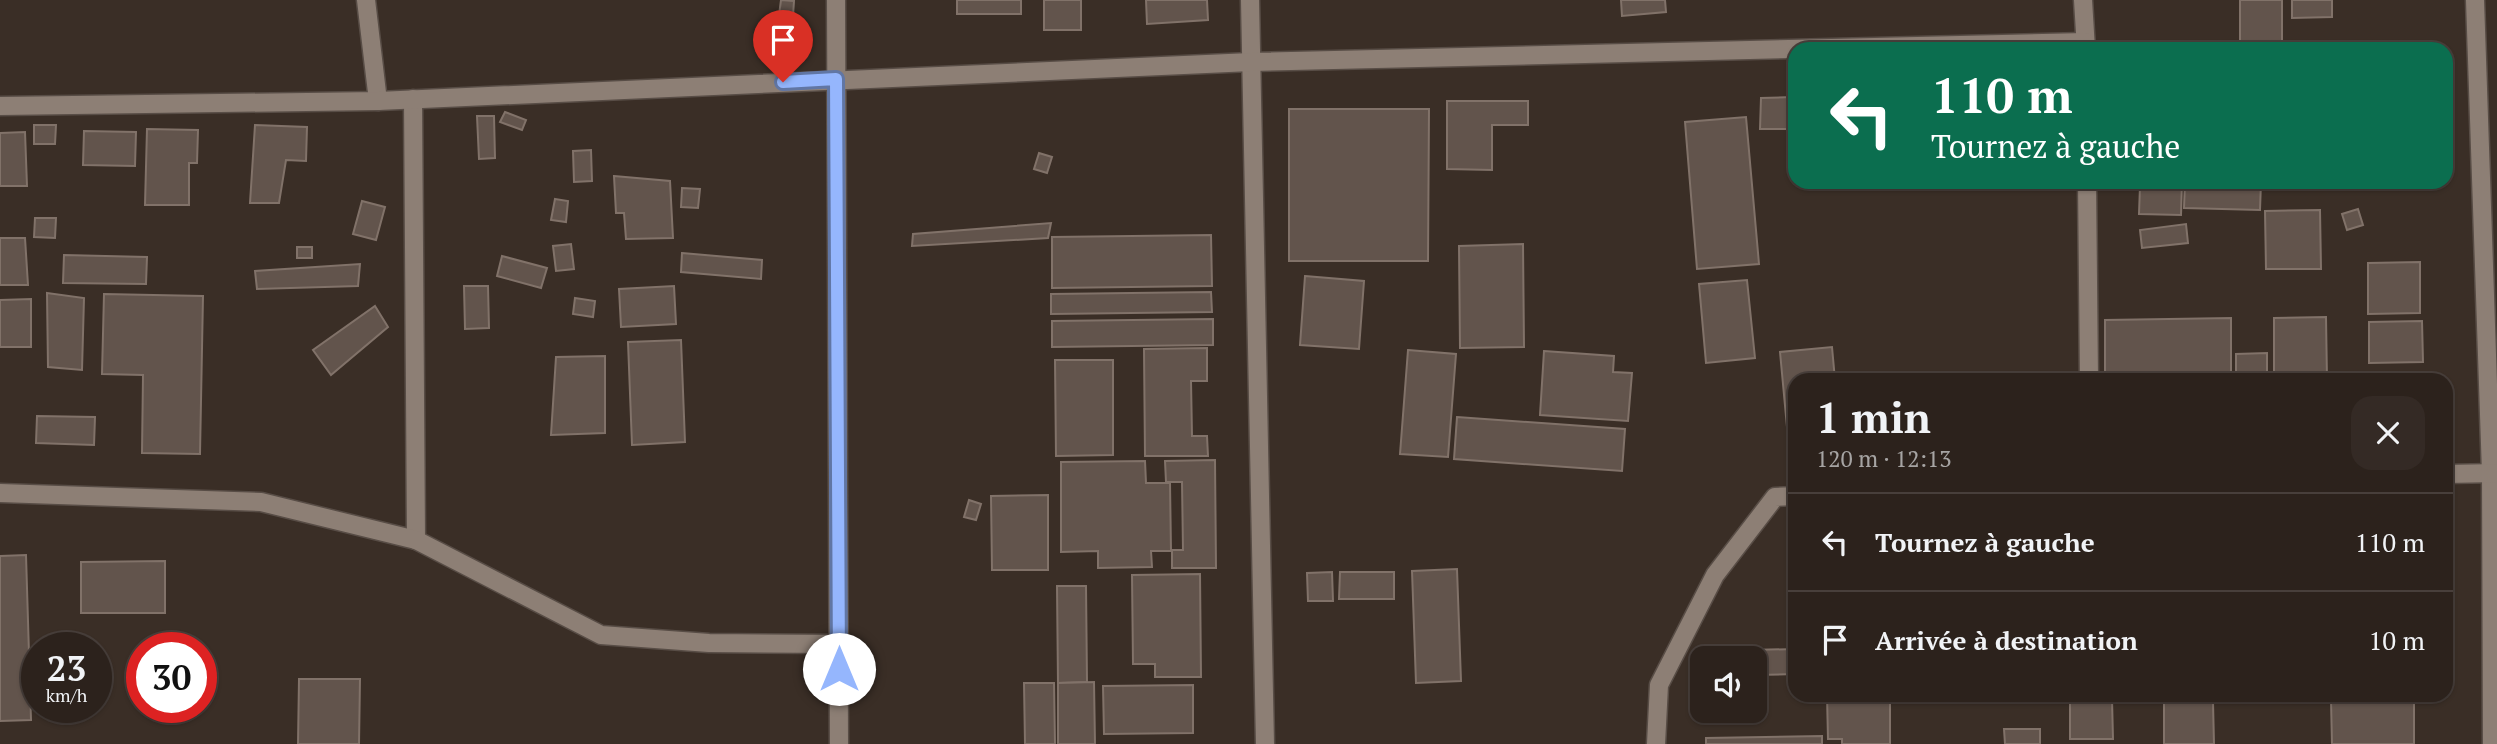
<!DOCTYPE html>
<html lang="fr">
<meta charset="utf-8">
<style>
:root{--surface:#2c221c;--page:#342a25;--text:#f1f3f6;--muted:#a6a4a3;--line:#483f3b}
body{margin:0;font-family:"PT Serif",serif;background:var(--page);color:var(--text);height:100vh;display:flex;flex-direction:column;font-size:26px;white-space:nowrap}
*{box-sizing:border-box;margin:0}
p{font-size:23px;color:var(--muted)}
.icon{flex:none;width:38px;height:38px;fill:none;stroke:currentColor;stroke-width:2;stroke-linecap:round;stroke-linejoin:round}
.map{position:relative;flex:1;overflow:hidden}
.details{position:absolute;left:1788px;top:373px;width:665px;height:329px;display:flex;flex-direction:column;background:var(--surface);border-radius:21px;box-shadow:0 2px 5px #0004,0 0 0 2px var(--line)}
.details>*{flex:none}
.banner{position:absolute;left:1788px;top:42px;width:665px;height:147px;border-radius:21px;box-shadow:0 2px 5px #0004,0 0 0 2px var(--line);background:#0b6e4f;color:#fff;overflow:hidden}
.fabs{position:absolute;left:1690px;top:646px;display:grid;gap:14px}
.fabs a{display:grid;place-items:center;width:77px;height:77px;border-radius:14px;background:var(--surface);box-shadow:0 2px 5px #0004,0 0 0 2px var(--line);font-size:35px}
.speed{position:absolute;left:21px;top:632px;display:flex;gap:14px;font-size:35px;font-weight:700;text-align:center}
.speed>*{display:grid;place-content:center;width:91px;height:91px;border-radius:50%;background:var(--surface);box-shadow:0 2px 5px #0004,0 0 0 2px var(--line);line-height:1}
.speed small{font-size:18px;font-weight:400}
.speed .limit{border:10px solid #d22;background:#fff;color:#111}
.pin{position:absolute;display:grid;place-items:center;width:60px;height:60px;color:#fff;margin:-72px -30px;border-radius:50% 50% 50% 0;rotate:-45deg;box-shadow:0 0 7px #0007}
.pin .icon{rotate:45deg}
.me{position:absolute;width:77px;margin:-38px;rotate:0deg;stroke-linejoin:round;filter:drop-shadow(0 0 5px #0008)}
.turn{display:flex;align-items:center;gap:24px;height:147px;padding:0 28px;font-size:32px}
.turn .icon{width:91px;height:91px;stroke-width:2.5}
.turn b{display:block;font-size:49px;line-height:60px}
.round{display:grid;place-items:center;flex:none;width:74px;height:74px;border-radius:21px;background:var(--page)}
.summary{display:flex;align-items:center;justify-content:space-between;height:119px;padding:0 28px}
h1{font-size:42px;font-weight:800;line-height:52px}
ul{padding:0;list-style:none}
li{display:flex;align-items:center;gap:21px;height:98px;padding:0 28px;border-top:2px solid var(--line)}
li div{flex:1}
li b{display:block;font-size:26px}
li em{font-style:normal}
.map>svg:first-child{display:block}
</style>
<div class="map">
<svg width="2497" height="744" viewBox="0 0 2497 744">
<rect width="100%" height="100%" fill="#3a2e26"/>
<g fill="#62544c" stroke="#817269" stroke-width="2">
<path d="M781 0 794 1 793 16 779 15Z"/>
<rect x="957" y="0" width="64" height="14"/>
<rect x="1044" y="0" width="37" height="30"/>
<path d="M1146 0H1207L1208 20 1147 24Z"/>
<path d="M1621 0H1665L1666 12 1622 16Z"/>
<rect x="2240" y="0" width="42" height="47"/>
<path d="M2292 0H2332V17L2292 18Z"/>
<path d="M2363 44 2414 45V49H2363Z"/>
<path d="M1792 97V129H1760L1761 98Z"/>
<path d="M1447 101H1528V125H1492V170L1447 169Z"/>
<path d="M1289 109H1429L1428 261H1289Z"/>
<path d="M505 112 526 120 522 130 500 122Z"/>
<path d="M477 116H494L495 158 479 159Z"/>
<path d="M1746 117 1759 264 1697 269 1685 122Z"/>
<path d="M34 125H56L55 144H34Z"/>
<path d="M255 125 307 127 306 161 286 160 279 203H250Z"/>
<path d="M147 129 198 130 197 163H189V205H145Z"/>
<path d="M84 131 136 132 135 166 83 165Z"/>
<path d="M25 132 27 186H0V133Z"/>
<path d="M591 150 592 181 574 182 573 151Z"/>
<path d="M1039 153 1052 157 1047 173 1034 169Z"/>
<path d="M614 176 670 181 673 238 626 239 624 213H616Z"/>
<path d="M2121 182H2182L2181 215 2139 214 2140 186H2121Z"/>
<path d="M2185 182H2261L2260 210 2184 208Z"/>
<path d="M2268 182H2288L2289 187 2268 188Z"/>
<path d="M682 188 700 189 698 208 681 207Z"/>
<path d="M555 199 568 201 566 222 551 220Z"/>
<path d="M362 201 385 207 376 240 353 234Z"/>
<path d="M2358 209 2363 225 2347 230 2342 214Z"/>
<path d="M2320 210 2321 269H2266L2265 211Z"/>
<path d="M35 218H56L55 238 34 237Z"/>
<path d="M1051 223 1048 238 912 246 913 234Z"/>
<path d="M2186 224 2188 243 2142 248 2140 230Z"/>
<path d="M1211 235 1212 286 1052 288V237Z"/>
<path d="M0 238H25L28 285H0Z"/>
<path d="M571 244 574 269 556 271 553 246Z"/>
<path d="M1523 244 1524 347 1460 348 1459 246Z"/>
<rect x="297" y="247" width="15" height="11"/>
<path d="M682 253 762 260 761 279 681 272Z"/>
<path d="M64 255 147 257 146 284 63 283Z"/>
<path d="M502 256 547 268 541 288 497 276Z"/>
<path d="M2420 262V313L2368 314V263Z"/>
<path d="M360 264 358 286 257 289 255 271Z"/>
<path d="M1305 276 1364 281 1359 349 1300 345Z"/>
<path d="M1747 280 1755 358 1706 363 1699 284Z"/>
<path d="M464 286H488L489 328 465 329Z"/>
<path d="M674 286 676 324 621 327 619 289Z"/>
<path d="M1211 292 1212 312 1051 314V294Z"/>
<path d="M47 293 84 298 82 370 48 367Z"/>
<path d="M104 294 203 296 200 454 142 453 143 375 102 374Z"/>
<path d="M575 298 595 301 593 317 573 314Z"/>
<path d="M31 299V347H0V300Z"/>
<path d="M375 306 388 327 331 375 313 350Z"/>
<path d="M2326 317 2327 380H2274V318Z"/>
<path d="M2231 318V380H2105V320Z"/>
<path d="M1213 319V345L1052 347V321Z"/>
<path d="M2422 321 2423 362 2369 363V322Z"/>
<path d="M681 340 685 442 632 445 628 342Z"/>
<path d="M1832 347 1835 380H1796V427H1787L1780 352Z"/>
<path d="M1207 348V381H1191L1192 436H1207L1208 456H1145L1144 349Z"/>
<path d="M1408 350 1456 354 1448 457 1400 454Z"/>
<path d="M1544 351 1614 356 1613 372 1632 373 1628 421 1540 415Z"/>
<path d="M2267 353V380H2236V354Z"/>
<path d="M605 356V433L551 435 556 357Z"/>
<path d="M1055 360H1113V455L1056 456Z"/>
<path d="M37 416 95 417 94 445 36 443Z"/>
<path d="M1457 417 1625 429 1622 471 1454 459Z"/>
<path d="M1215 460 1216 568H1172V550H1183L1182 482H1166L1165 461Z"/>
<path d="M1145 461 1146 483H1170L1171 551H1151L1152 567 1098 568V551L1061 552V462Z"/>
<path d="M1048 495V570H992L991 496Z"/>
<path d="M969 500 981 504 976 520 964 517Z"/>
<path d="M26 555 31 720 0 721V556Z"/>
<path d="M165 561V613H81V562Z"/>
<path d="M1457 569 1461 681 1416 683 1412 571Z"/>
<path d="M1332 572 1333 601H1308L1307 573Z"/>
<path d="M1340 572H1394V599H1339Z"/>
<path d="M1200 574 1201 677H1155V664H1133L1132 575Z"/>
<path d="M1057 586H1086L1087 682 1058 683Z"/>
<path d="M1796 649V674L1755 675V658H1706V651Z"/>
<path d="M299 679H360L359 744H298Z"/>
<path d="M1094 682 1095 744H1058V683Z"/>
<path d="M1024 683H1054L1055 744H1025Z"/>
<path d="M1193 685V733L1104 734 1103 686Z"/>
<path d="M1827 695H1890V744H1842V739H1828Z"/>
<path d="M1970 695H2020V697L1970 698Z"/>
<path d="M2070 699H2112L2113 739H2070Z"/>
<path d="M2414 699V744H2332L2331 700Z"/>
<path d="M2164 702H2213L2214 744H2164Z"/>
<path d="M2004 729H2040V744H2005Z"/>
<path d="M1822 736V744H1706V738Z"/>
</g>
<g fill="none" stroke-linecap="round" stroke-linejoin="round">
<g stroke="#584d46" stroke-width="21">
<g id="minor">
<path d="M366 0 378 101"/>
<path d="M836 0 839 744"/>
<path d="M1250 0 1265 744"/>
<path d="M2083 0 2086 49"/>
<path d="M2475 0 2491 473 2492 744"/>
<path d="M413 99 416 540"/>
<path d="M0 106 378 101 1251 62 2085 42"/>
<path d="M2087 182 2089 380"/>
<path d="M2446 474 2497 473"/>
<path d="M0 493 261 502 416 540 601 635 709 643 839 644"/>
<path d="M1656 744 1659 685 1715 575 1775 497 1796 496"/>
</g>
</g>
<use href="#minor" stroke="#8d7f75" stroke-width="18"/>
</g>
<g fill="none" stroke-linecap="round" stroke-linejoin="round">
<g stroke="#6176a4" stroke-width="18">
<path id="route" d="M783 82 836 79 839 669"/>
</g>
<use href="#route" stroke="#95b6fd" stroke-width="12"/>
</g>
</svg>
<div class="fabs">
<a><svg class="icon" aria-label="sound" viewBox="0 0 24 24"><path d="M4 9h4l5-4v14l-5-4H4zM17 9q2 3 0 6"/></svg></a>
</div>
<div class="speed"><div>23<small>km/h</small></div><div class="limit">30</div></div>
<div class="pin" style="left:783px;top:82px;background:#d93025"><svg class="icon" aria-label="arrive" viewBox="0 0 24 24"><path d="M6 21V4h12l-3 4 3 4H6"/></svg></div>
<svg class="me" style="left:839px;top:669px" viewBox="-20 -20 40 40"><circle r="19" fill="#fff"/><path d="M0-13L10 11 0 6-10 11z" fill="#95b6fd"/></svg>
<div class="banner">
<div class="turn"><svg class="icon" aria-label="left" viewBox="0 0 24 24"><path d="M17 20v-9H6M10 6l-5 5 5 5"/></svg><div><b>110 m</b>Tournez à gauche</div></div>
</div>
<section class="details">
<div class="summary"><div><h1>1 min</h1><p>120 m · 12:13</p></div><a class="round"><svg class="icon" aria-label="close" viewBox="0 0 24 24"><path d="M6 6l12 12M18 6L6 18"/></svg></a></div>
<ul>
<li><svg class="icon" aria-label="left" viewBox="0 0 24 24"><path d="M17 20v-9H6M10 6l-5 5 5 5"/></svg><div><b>Tournez à gauche</b></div><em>110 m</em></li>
<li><svg class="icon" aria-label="arrive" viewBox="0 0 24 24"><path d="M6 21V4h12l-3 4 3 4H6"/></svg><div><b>Arrivée à destination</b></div><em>10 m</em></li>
</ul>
</section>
</div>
